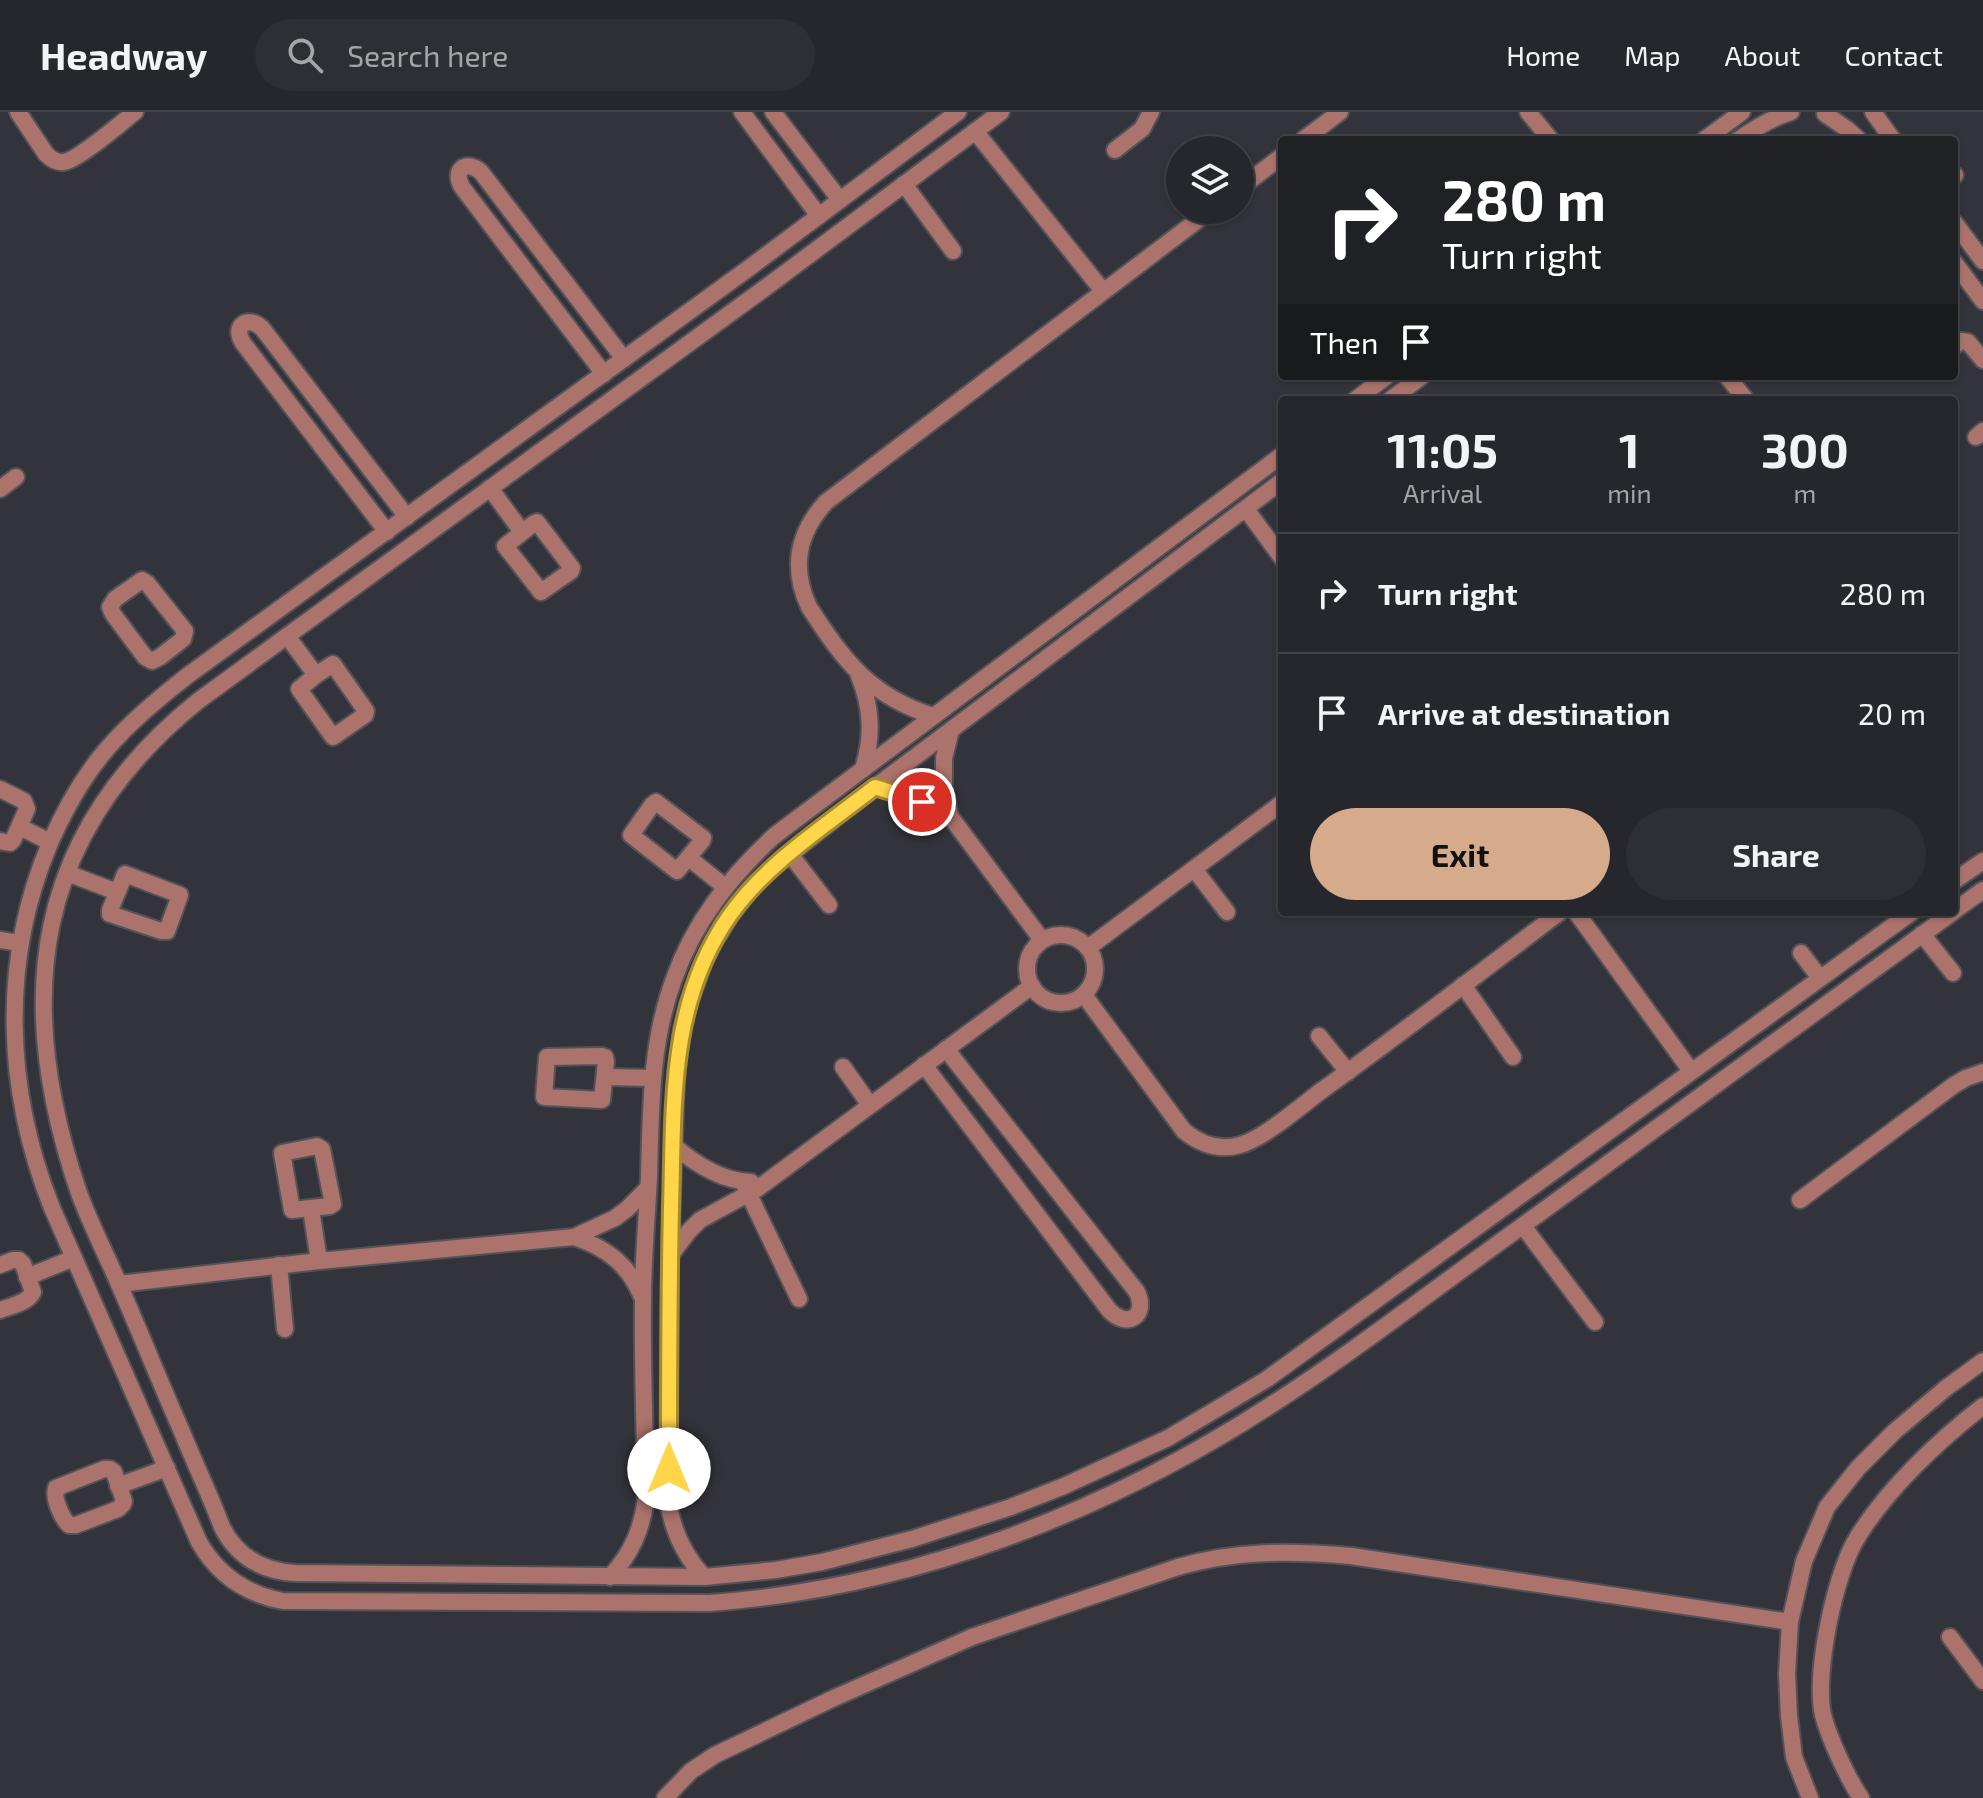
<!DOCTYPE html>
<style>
:root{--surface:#26272c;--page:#2e2f34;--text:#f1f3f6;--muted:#a4a5a9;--line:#424448;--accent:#d6ab8b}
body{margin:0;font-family:"Exo 2",sans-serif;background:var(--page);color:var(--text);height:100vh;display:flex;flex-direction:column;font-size:30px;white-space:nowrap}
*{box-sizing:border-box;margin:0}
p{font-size:26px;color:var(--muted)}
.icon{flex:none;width:44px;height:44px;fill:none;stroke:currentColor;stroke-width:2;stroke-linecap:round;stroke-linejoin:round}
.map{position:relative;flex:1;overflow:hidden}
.drawer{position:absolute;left:1278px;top:284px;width:680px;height:520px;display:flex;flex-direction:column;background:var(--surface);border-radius:8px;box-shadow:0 2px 6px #0004,0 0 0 2px var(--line)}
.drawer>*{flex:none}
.hud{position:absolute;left:1278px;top:24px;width:680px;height:244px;border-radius:8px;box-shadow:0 2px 6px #0004,0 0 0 2px var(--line);background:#202124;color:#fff;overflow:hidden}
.tools{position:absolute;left:1166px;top:24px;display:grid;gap:16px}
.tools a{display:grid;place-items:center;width:88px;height:88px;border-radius:50%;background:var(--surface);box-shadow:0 2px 6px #0004,0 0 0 2px var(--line);font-size:40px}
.pin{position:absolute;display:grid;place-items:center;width:68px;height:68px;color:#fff;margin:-34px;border:4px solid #fff;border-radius:50%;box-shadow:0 2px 8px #0007}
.me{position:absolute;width:88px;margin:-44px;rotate:0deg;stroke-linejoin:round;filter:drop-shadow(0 0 6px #0008)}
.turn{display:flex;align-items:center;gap:28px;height:168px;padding:0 32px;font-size:36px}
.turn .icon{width:104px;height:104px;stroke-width:2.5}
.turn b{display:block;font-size:56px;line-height:68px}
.then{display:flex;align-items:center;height:76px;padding:0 32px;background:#0003;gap:16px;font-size:30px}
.eta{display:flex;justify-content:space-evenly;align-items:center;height:136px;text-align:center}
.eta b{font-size:48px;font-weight:700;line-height:56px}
.primary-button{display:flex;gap:16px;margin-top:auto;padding:16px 32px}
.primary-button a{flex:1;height:92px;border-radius:48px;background:var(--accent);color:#111;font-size:32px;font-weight:700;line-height:92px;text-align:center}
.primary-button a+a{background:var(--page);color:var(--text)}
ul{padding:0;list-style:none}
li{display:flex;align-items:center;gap:24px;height:120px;padding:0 32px;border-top:2px solid var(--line)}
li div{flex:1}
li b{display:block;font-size:30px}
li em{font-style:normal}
header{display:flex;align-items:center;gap:48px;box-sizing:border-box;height:112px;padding:0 40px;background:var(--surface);border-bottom:2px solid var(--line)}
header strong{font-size:38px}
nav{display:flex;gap:44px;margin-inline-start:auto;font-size:28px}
.search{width:560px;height:72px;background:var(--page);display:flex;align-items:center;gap:20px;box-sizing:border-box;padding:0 28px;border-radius:44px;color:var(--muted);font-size:30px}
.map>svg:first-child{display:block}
</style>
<header>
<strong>Headway</strong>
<div class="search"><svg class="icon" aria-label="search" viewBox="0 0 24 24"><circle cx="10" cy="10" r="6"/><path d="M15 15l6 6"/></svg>Search here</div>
<nav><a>Home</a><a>Map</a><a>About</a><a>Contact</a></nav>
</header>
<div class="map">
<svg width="1983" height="1686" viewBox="0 0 1983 1686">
<rect width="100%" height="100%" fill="#33343b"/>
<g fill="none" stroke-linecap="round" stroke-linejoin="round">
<g stroke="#525359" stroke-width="20">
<g id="minor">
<path d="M18 0 46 42C51 47 57 51 64 50 78 48 121 11 135 0"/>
<path d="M742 0 819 104"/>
<path d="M773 0 840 88"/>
<path d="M958 0 749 156 187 564C158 587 130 610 106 638 82 666 65 697 50 731 0 849 5 978 52 1096L199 1430C218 1463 245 1482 283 1489L710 1491C910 1476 1103 1402 1271 1293 1352 1241 1429 1181 1507 1125 1657 1017 1804 908 1953 800"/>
<path d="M1001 0 765 176 198 589C32 723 13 888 79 1081 90 1111 105 1140 118 1170 140 1220 160 1270 182 1320 195 1352 210 1383 222 1415 237 1445 262 1459 295 1461L704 1465 776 1458 822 1450 912 1427 1011 1395 1064 1374 1168 1326 1267 1267 1912 800"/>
<path d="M1528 0 1551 28"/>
<path d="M1873 0 1893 28"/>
<path d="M1825 2 1847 17 1859 28"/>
<path d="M975 19 1103 179"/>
<path d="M1303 28 1340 0"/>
<path d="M1704 28 1742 0"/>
<path d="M1738 28C1755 16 1771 6 1791 0"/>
<path d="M1115 38 1142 17 1151 0"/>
<path d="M1954 64 1955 63"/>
<path d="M904 72 953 139"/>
<path d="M1240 76 1282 44"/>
<path d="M1954 110 1983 149"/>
<path d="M1954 150 1983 189"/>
<path d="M1954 234 1961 229 1968 230 1983 248"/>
<path d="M604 262 462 75C452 58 466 47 481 60L624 247"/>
<path d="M1727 264 1746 288"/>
<path d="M1355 288 1387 264"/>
<path d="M1390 288 1422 264"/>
<path d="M1976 325 1983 319"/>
<path d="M490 376 522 420"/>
<path d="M0 377 16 365"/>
<path d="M1246 397 1282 446"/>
<path d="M537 410 572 456 571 459 541 480 505 434 533 412Z"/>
<path d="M387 420 243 231C232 214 247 203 262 216L407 405"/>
<path d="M142 468 147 471 185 519 183 527 160 545 152 549 145 545 113 502 110 495 115 487Z"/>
<path d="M287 524 316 563"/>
<path d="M333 552 366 599 365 603 333 625 299 577 316 563Z"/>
<path d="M859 564C872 596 873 625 863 657"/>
<path d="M933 604C870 584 844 549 809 495 791 456 797 422 826 390L1211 98"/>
<path d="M951 618 944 646V676L950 704 1042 828"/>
<path d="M875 675 908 685 950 704"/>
<path d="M0 677 24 689 27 697 13 728 10 731 0 729"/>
<path d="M656 690 703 726 702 729 677 759 631 723 652 693Z"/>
<path d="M20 715 50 730"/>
<path d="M790 742 829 793"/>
<path d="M689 746 725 775"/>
<path d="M1194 757 1227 800"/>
<path d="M67 761 117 780"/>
<path d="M125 762 180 783 167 819H161L110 802V798Z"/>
<path d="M1954 769 1983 749"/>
<path d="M1954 799 1983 778"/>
<path d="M1576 800 1691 959"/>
<path d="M1922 822 1953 861"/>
<circle cx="1061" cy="857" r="34"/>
<path d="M0 828 19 831"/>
<path d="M1089 835 1282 691"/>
<path d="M1801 841 1820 866"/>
<path d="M1463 873 1513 945"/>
<path d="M1084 883 1184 1019C1200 1032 1219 1039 1240 1033 1263 1027 1301 994 1321 979 1402 921 1481 860 1560 800"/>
<path d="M1319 924 1348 960"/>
<path d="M602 944 605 945 606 949 602 988 544 985 547 945Z"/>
<path d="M924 953 1109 1198C1128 1218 1148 1203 1137 1180L946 937"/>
<path d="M843 955 870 993"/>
<path d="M605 965 652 966"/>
<path d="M673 1033C695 1052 721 1069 751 1070"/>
<path d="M317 1034 322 1037 333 1092 330 1094 292 1098 282 1041Z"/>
<path d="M743 1070 799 1187"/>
<path d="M1800 1088 1954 973 1966 966 1983 960"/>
<path d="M311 1097 319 1149"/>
<path d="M1523 1114 1595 1210"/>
<path d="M574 1125C607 1136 629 1153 642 1185"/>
<path d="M670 1144 689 1119 700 1108 757 1077 1032 874"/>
<path d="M0 1153 13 1148H19L23 1152 33 1180C28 1191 11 1194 0 1198"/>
<path d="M279 1153 285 1217"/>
<path d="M27 1165 74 1146"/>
<path d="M119 1172 319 1149 574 1125 615 1106 627 1097 648 1076"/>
<path d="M104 1357H110L114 1360 124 1389 123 1392 118 1397 76 1413H69C61 1405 53 1386 56 1376Z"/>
<path d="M118 1374 167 1356"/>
<path d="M610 1465C631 1442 642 1418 646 1386 645 1320 642 1253 643 1186 643 1146 647 1105 649 1065 651 998 650 931 674 867 694 810 730 765 774 724L1282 343"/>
<path d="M704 1465C683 1442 672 1418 668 1388L670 1144 676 965 682 917 688 893 705 847 715 828 730 804 753 774 771 757 875 675 1282 369"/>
<path d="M1950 1525 1983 1569"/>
<path d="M665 1686 691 1659 715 1643 834 1586 972 1525 1178 1455C1237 1438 1290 1439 1351 1444L1790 1510"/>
<path d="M1810 1686 1794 1645 1789 1604 1787 1562 1790 1510 1804 1449 1827 1395 1858 1356 1895 1319 1946 1276 1983 1249"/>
<path d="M1861 1686C1848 1667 1829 1626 1823 1603 1814 1562 1835 1461 1857 1426 1887 1377 1938 1329 1983 1294"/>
</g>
</g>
<use href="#minor" stroke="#ac726c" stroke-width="16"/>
</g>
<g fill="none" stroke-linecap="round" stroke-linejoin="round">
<g stroke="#a68a30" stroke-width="20">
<path id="route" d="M669 1357C669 1270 669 1183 671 1096 674 994 668 891 730 803 767 751 825 714 875 675L922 690"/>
</g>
<use href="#route" stroke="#ffd54a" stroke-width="14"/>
</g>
</svg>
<div class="tools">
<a><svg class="icon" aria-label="layers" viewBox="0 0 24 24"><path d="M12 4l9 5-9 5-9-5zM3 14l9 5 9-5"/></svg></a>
</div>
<div class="pin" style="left:922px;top:690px;background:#d93025"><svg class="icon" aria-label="arrive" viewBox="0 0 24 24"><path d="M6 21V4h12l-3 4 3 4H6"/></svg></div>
<svg class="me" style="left:669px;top:1357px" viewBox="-20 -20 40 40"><circle r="19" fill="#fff"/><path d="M0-13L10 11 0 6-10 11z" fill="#ffd54a"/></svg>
<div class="hud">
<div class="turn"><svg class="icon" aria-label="right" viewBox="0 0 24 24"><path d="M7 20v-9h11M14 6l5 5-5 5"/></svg><div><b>280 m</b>Turn right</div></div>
<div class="then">Then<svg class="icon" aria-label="arrive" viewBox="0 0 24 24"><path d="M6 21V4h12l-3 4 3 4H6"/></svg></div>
</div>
<section class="drawer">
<div class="eta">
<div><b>11:05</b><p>Arrival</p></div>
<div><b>1</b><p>min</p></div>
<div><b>300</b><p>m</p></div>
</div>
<ul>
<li><svg class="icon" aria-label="right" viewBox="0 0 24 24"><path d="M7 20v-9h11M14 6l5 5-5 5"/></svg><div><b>Turn right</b></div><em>280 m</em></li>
<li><svg class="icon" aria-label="arrive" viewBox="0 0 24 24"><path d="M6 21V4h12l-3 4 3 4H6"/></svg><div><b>Arrive at destination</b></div><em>20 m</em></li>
</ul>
<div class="primary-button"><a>Exit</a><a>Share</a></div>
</section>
</div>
